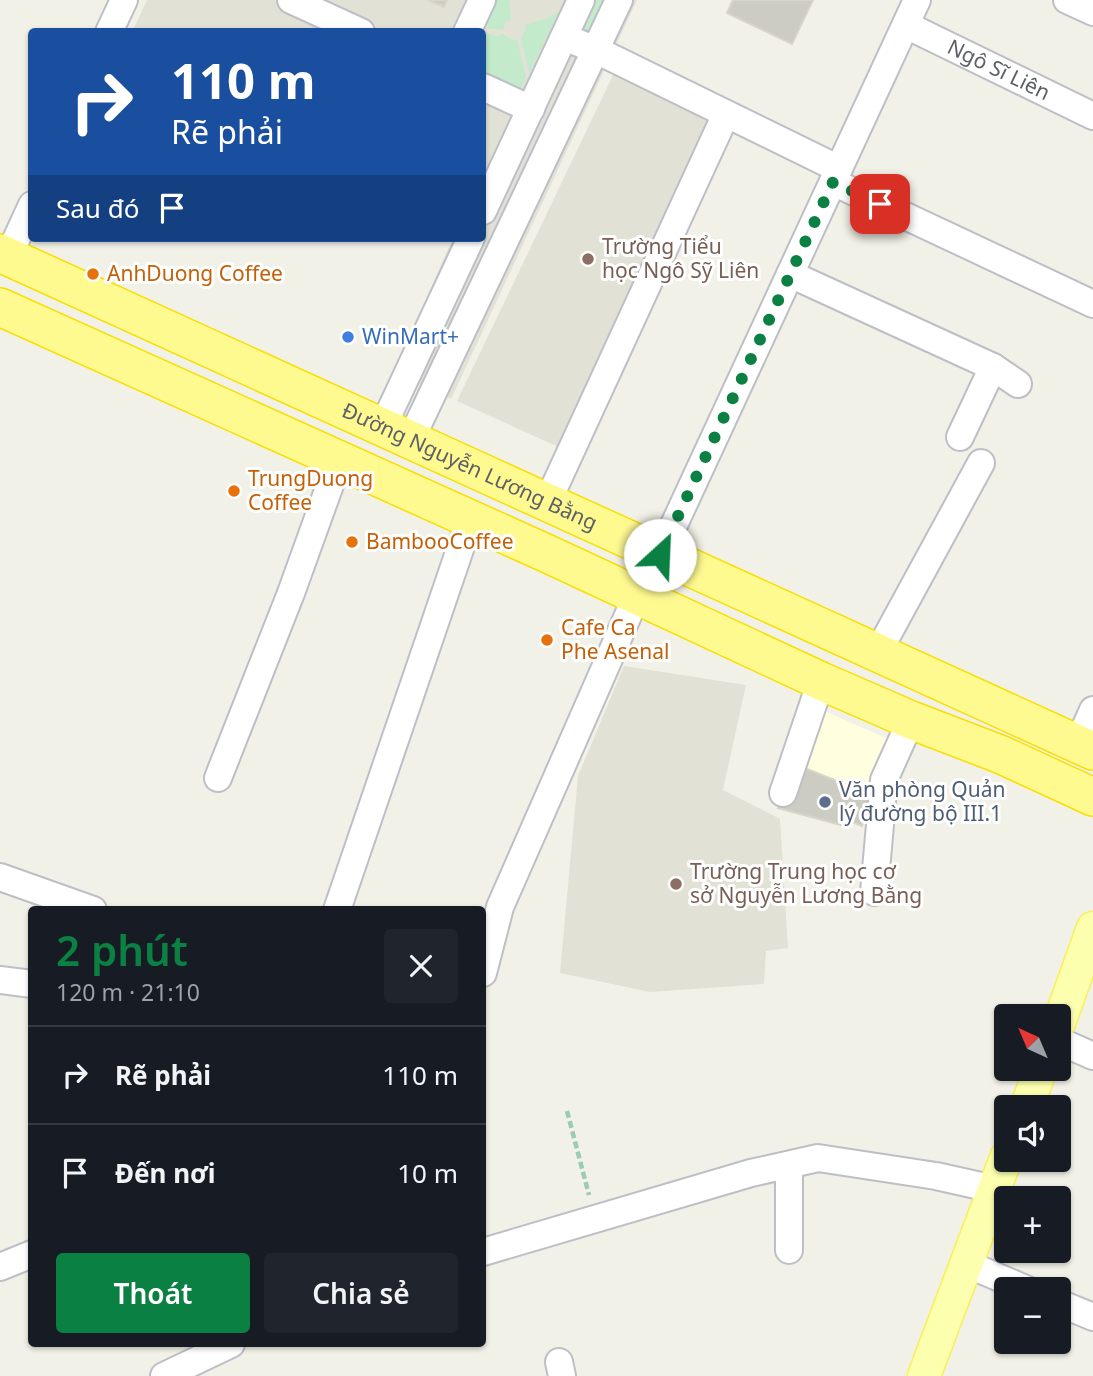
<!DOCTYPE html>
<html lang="vi">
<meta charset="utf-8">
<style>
:root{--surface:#171b24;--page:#20242c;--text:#f1f3f6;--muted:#9ea1a6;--line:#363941;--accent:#0b8043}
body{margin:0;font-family:"Noto Sans",sans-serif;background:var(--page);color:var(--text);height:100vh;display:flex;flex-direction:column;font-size:26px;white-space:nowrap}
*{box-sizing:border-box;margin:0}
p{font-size:23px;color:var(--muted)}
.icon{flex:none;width:38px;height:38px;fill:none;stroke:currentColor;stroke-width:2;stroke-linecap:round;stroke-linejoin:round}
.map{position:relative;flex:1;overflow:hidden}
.panel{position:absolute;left:28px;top:906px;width:458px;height:441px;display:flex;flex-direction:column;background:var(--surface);border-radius:7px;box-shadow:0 2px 5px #0004}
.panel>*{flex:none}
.banner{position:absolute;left:28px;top:28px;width:458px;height:214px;border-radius:7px;box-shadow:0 2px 5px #0004;background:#1a4fa0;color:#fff;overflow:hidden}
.needle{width:46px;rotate:316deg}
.buttons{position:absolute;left:994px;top:1004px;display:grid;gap:14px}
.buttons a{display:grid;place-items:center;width:77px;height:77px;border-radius:7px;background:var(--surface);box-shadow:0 2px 5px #0004;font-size:35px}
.pin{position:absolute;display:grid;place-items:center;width:60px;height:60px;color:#fff;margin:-30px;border-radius:14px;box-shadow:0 4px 10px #0006}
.me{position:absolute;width:77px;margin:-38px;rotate:25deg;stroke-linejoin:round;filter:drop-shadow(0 0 5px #0008)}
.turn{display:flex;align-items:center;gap:24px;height:147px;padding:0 28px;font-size:32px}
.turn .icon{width:91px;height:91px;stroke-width:2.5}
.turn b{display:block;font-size:49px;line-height:60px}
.then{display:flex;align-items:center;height:66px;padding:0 28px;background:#0003;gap:14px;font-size:26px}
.round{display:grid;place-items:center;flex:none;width:74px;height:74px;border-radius:7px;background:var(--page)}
.headline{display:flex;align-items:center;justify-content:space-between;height:119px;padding:0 28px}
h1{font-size:42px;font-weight:600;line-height:52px;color:var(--accent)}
.cta{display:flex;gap:14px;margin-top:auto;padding:14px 28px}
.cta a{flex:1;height:80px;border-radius:7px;background:var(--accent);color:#fff;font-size:28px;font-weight:600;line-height:80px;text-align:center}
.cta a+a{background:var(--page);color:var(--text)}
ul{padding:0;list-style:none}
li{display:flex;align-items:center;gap:21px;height:98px;padding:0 28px;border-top:2px solid var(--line)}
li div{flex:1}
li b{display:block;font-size:26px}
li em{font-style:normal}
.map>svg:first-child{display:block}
</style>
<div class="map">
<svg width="1093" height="1376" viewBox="0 0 1093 1376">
<rect width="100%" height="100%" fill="#f1f1e7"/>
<path fill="#fffede" d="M822 710 895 742 872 795 844 819 841 825 778 808Z"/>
<g fill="#e1e1d5">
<path d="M147 0H637L451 399 394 373 453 238H483V32H136L133 30Z"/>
<path d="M616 69 715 117 565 450 457 401Z"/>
<path d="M624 666 746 685 723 790 780 819 788 948 766 951 764 984 650 992 560 973 578 776Z"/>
</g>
<g fill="#c2eacb">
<path d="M485 0H509L511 19 505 23 503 30 479 27Z"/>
<path d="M593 0H609L592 35 580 29Z"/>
<path d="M559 11 529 73V74L521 37 525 31V25L546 19Z"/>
<path d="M483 33 498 36 504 34 510 39 517 40 526 76 519 94 489 76 483 69Z"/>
</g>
<g fill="#ccccc3" stroke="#d7d5c5" stroke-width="2">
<path d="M428 0H447L444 7Z"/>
<path d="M733 0H813L792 44 727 13Z"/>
<path d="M797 765 872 795 862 826 844 819 841 825 778 808Z"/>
</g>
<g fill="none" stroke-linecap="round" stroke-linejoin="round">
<g stroke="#bebfc6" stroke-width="30">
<g id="minor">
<path d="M291 0 361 32"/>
<path d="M1067 0 1093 12"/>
<path id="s1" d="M906 25 1093 116"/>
<path d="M109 32 124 0"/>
<path d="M467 32 482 0"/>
<path d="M564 37 596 50 839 169"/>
<path d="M483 87 531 109"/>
<path d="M833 182 1093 304"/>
<path d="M483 211 581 0"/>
<path d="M8 257 32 205"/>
<path d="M790 274 993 367 1018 384"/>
<path d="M383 426 471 238"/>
<path d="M960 437 993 367"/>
<path d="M411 439 619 0"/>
<path d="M547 503 726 114"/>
<path d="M660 555 917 0"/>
<path d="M877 654 981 463"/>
<path d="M1078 744 1093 710"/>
<path d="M218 778 291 593 339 460"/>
<path d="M783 793 821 681"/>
<path d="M0 877 93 910"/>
<path d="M874 892 884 780 911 720"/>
<path d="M337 910 470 520"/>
<path d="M483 973 500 907 637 595"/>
<path d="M0 980 32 984"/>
<path d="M1059 1041 1093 1056"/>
<path d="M789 1250V1165"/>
<path d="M483 1252 751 1173 818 1158 936 1176 994 1189"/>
<path d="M967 1264 1028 1290"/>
<path d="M0 1267 32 1254"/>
<path d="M1059 1303 1093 1317"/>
<path d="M559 1362 562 1376"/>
<path d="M164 1376 231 1344"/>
</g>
</g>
<g stroke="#fbf056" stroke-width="35">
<g id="major">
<path d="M1059 1023 1093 928"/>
<path d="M1026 1108 1041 1069"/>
<path d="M924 1376 1006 1158"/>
</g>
</g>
<g stroke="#f8df00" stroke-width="40">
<g id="highway">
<path id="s2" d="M0 253 1093 751"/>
<path d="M0 307 548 554 821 681 911 720 1002 755 1093 797"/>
</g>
</g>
<path stroke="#9accb3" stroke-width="4.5" stroke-dasharray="7 3.5" stroke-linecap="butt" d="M567 1111 589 1195"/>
<use href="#minor" stroke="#fff" stroke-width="26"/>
<use href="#major" stroke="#fbffae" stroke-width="32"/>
<use href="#highway" stroke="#fffa90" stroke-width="37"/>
</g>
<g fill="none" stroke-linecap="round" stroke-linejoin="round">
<path stroke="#0b8043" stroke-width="12" stroke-dasharray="0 21.6" d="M660 555 833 182 880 204"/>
</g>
<g fill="#8d6e63" stroke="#fff" stroke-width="2.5">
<circle cx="588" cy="259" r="7"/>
<circle cx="676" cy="884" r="7"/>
</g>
<g fill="#e8710a" stroke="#fff" stroke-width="2.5">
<circle cx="93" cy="274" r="7"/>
<circle cx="234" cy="491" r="7"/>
<circle cx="352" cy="542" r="7"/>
<circle cx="547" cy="640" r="7"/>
</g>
<circle fill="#3f7fe0" stroke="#fff" stroke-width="2.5" cx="348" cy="337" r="7"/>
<circle fill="#5c6f8a" stroke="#fff" stroke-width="2.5" cx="825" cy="802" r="7"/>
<g text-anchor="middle" stroke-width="6" stroke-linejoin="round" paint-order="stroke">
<g font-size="21" fill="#5e6068" stroke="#fff">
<text dy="7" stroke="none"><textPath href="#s1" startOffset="103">Ngô Sĩ Liên</textPath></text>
<text dy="7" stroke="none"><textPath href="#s2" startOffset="516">Đường Nguyễn Lương Bằng</textPath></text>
</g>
<g font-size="21" fill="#785e54" stroke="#fff" text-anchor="start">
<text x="602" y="254">Trường Tiểu<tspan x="602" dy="24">học Ngô Sỹ Liên</tspan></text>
<text x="690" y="879">Trường Trung học cơ<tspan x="690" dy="24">sở Nguyễn Lương Bằng</tspan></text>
</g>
<g font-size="21" fill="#c56008" stroke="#fff" text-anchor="start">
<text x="107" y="281">AnhDuong Coffee</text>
<text x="248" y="486">TrungDuong<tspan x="248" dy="24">Coffee</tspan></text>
<text x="366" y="549">BambooCoffee</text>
<text x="561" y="635">Cafe Ca<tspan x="561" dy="24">Phe Asenal</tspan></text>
</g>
<g font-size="21" fill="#366cbe" stroke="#fff" text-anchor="start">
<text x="362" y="344">WinMart+</text>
</g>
<g font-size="21" fill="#4e5e75" stroke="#fff" text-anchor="start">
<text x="839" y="797">Văn phòng Quản<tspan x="839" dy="24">lý đường bộ III.1</tspan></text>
</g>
</g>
</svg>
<div class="buttons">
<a><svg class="needle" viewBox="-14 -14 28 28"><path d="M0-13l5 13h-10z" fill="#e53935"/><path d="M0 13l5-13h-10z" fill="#9ea1a6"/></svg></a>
<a><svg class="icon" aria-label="sound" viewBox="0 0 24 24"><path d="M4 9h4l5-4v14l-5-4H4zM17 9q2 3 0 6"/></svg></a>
<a>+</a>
<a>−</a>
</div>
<div class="pin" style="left:880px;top:204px;background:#d93025"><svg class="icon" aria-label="arrive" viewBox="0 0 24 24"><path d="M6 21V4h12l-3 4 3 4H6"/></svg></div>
<svg class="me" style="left:660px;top:555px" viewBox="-20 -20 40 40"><circle r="19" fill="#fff"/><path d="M0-13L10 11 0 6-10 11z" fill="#0b8043"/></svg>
<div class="banner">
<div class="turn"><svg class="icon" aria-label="right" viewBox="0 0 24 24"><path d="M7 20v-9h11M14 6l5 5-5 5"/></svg><div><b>110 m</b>Rẽ phải</div></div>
<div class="then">Sau đó<svg class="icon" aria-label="arrive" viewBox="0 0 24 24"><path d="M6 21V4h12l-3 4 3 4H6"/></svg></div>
</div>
<section class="panel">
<div class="headline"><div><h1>2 phút</h1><p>120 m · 21:10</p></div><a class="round"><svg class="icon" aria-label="close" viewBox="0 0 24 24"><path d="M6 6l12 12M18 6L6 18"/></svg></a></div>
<ul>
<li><svg class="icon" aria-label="right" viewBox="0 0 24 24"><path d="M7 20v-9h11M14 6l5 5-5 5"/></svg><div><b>Rẽ phải</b></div><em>110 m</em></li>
<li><svg class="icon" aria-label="arrive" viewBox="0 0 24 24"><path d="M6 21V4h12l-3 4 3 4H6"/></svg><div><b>Đến nơi</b></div><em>10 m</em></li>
</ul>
<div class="cta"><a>Thoát</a><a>Chia sẻ</a></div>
</section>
</div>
